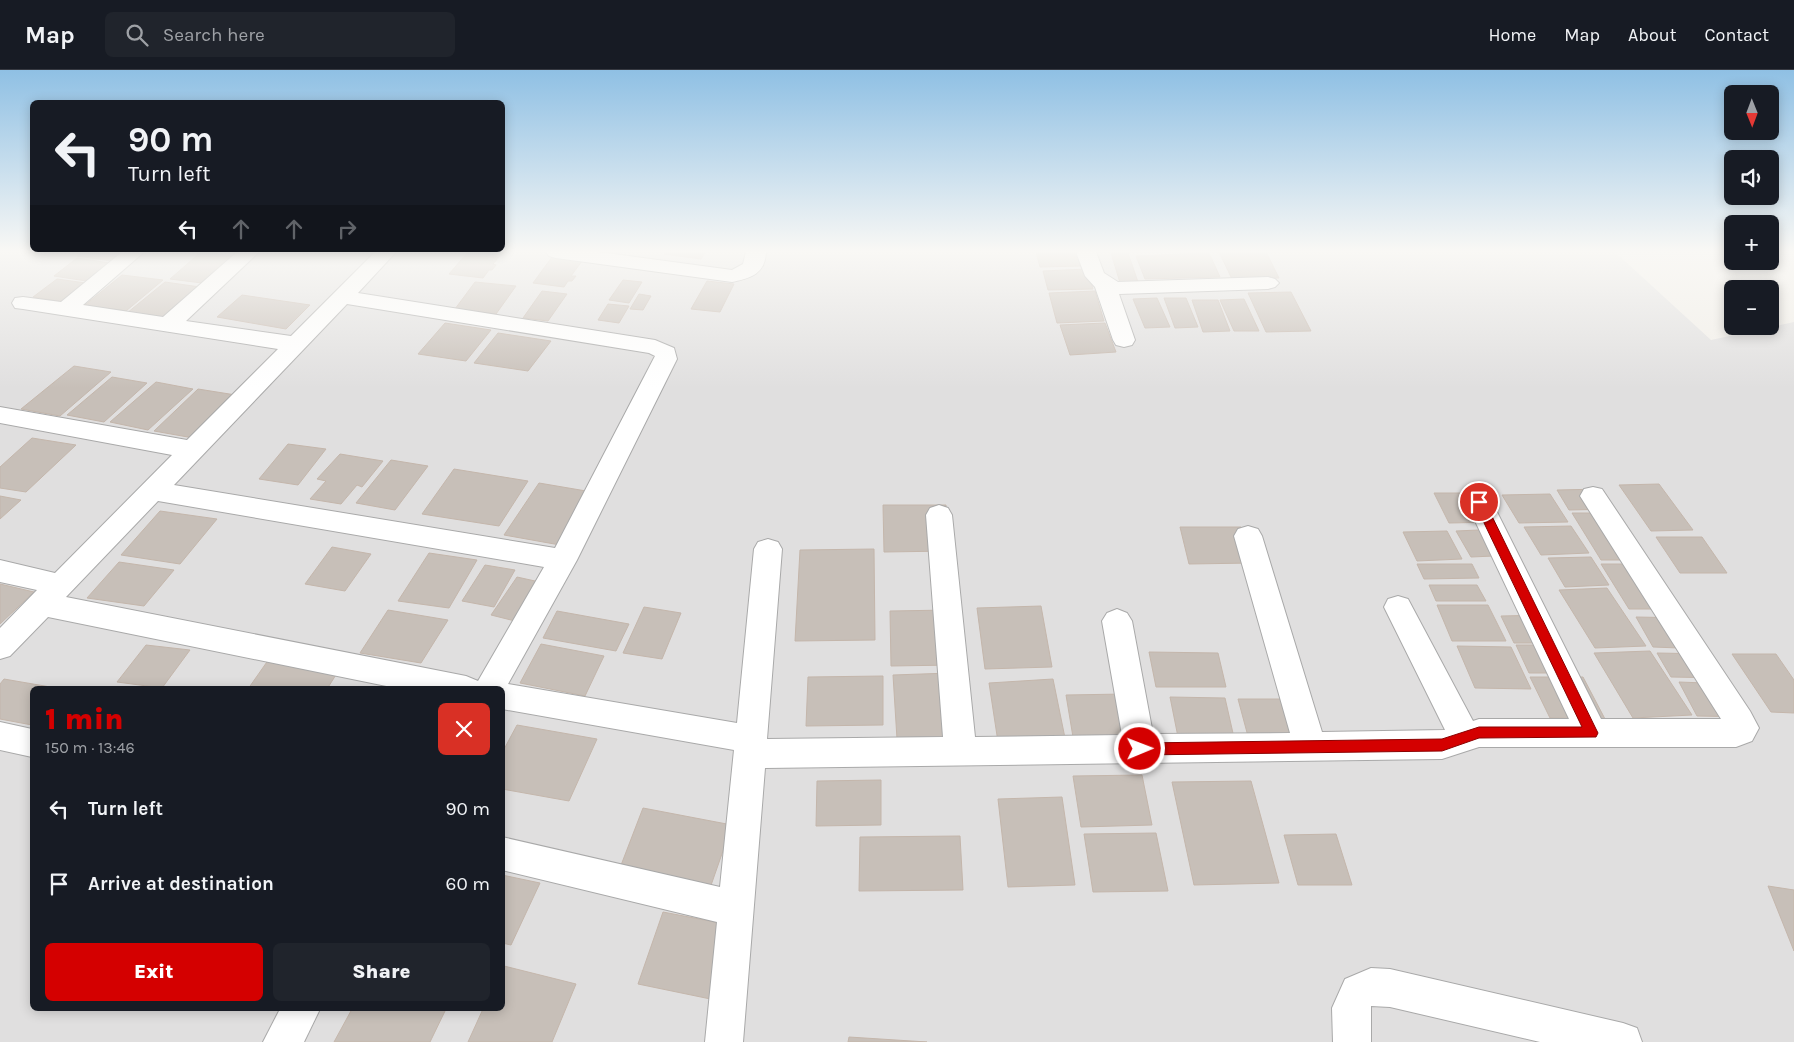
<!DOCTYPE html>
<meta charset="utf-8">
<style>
:root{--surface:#171b24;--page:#20242c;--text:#f1f3f6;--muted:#9ea1a6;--line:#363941;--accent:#d40000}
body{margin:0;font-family:Karla,sans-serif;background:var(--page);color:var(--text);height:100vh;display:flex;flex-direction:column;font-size:19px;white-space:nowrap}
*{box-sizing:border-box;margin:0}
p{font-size:16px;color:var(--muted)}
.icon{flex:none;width:28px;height:28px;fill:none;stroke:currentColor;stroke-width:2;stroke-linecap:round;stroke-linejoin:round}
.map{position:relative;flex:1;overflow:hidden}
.panel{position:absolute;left:30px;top:616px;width:475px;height:325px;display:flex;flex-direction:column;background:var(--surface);border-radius:8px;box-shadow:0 2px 12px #0003}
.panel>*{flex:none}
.banner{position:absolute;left:30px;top:30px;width:475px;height:152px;border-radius:8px;box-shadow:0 2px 12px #0003;background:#171b24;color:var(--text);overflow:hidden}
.needle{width:32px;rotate:179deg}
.buttons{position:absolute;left:1724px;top:15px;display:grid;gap:10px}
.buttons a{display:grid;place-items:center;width:55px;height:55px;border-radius:8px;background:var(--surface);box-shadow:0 2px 12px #0003;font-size:25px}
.pin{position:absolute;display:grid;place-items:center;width:42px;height:42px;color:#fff;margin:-21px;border:2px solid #fff;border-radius:50%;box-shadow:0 1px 5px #0007}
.me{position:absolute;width:55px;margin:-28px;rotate:89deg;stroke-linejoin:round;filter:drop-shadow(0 0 4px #0008)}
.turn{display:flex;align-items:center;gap:18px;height:105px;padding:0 15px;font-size:22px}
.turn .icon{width:65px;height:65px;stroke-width:2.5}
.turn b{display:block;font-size:35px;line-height:42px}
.lanes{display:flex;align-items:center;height:48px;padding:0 15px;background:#0003;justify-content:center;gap:25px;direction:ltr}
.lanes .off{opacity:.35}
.round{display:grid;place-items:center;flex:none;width:52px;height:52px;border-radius:8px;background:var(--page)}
.head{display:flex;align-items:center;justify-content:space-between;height:85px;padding:0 15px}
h1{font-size:30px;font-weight:800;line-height:38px;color:var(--accent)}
.cta{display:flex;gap:10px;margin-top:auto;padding:10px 15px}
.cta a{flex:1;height:58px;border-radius:8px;background:var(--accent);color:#fff;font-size:20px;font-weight:800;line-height:58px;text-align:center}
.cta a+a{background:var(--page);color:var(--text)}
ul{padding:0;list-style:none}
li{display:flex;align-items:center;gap:15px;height:75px;padding:0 15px}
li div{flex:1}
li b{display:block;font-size:19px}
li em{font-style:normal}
header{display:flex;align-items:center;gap:30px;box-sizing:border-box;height:70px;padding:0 25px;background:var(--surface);border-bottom:1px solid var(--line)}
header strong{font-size:24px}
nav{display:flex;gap:28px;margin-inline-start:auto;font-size:18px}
.search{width:350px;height:45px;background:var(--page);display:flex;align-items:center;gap:12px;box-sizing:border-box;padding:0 18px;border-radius:8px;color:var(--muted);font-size:19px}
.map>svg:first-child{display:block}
</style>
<header>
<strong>Map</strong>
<div class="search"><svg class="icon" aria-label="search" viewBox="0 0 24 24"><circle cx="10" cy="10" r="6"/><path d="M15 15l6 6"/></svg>Search here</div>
<nav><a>Home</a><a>Map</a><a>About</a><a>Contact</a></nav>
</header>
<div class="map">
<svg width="1794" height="972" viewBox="0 0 1794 972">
<rect width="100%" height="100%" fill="#f2efe9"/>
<path fill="#e0dfdf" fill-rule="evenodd" d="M0 182H1615L1711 270 1794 252V972H0ZM32 619H502V939H32Z"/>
<g fill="#c7bfb8" stroke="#c4b6ab">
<path d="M83 182H132L119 192 77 186Z"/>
<path d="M201 182 240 187 210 214 170 209Z"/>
<path d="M468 182H503L493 194 496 195 492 200H489L483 208 449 204Z"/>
<path d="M666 182H705L701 189 664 184Z"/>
<path d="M1036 182H1078L1082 196 1040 197Z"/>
<path d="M1219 182H1266L1279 208 1232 209Z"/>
<path d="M1111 183H1128L1139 215 1121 216Z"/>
<path d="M1209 183 1220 207 1145 209 1136 186Z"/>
<path d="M552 187 582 191 571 206H576L572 211H568L564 217 533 213Z"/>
<path d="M77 188 116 194 93 212 54 206Z"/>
<path d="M1087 199 1093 219 1048 220 1043 201Z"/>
<path d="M122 205 163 210 126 241 85 235Z"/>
<path d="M57 209 93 214 69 233 33 227Z"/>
<path d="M623 210 642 212 629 233 609 230Z"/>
<path d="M707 211 734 214 720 242 691 239Z"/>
<path d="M165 212 207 218 171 249 127 243Z"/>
<path d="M475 212 516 216 496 244 455 239Z"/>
<path d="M542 221 567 224 548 251 523 248Z"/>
<path d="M1095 221 1104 251 1057 253 1049 223Z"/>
<path d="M1291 222 1311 261 1266 262 1248 223Z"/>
<path d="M639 224 651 226 643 240 630 239Z"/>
<path d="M242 225 310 235 286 259 217 247Z"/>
<path d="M1157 228 1170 257 1145 258 1133 229Z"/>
<path d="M1164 228H1186L1198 257 1175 258Z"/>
<path d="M1244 229 1259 261H1234L1220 230Z"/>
<path d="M1192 230H1218L1230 261 1203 262Z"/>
<path d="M608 234 629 236 619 253 598 250Z"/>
<path d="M445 253 491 260 466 291 418 284Z"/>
<path d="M1105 253 1116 282 1070 285 1060 255Z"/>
<path d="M498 263 551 271 528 301 474 293Z"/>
<path d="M74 296 111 302 60 346 21 339Z"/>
<path d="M112 307 147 313 104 352 67 345Z"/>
<path d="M156 312 193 319 148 360 110 352Z"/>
<path d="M198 319 242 326 199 369 154 361Z"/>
<path d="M32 368 76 375 26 422 0 418V397Z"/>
<path d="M288 374 326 379 298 415 259 409Z"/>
<path d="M340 384 383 391 362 417 357 415 341 434 310 429 326 411 317 409Z"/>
<path d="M391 390 428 396 395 440 356 433Z"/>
<path d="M454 399 528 411 499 456 422 444Z"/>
<path d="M539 413 592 422 560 475 504 465Z"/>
<path d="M1659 414 1693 460 1651 461 1619 415Z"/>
<path d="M1602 419 1615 439 1569 440 1557 420Z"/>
<path d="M1434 423H1483L1499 452 1449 453Z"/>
<path d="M1550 424 1568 452 1519 453 1502 425Z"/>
<path d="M0 426 21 430 0 449Z"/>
<path d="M883 435H946L949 481 884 482Z"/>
<path d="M160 441 217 449 180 494 121 485Z"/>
<path d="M1572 443H1618L1648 490H1601Z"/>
<path d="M1571 456 1589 483 1541 485 1524 457Z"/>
<path d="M1180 457H1241L1252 493 1189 494Z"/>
<path d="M1501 459 1517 485 1471 487 1456 461Z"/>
<path d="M1447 461 1462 489 1417 491 1403 462Z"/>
<path d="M1656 467H1702L1727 503H1680Z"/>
<path d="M332 477 371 484 345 521 305 514Z"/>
<path d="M874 479 875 570 795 571 800 480Z"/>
<path d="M429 483 477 490 449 538 398 531Z"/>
<path d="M1591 487 1609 515 1565 517 1548 488Z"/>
<path d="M119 492 174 500 144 536 87 528Z"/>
<path d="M1417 494H1472L1479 508 1424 509Z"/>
<path d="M1601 494H1649L1679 539H1629Z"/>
<path d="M485 495 515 500 494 537 462 531Z"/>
<path d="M517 507 544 513 519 552 491 545Z"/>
<path d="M0 514 34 522 0 554Z"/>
<path d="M1429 515H1477L1486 531H1436Z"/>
<path d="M1607 518 1646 576 1595 578 1559 520Z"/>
<path d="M1437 535H1488L1506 571H1452Z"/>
<path d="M1041 536 1052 597 985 599 977 538Z"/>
<path d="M644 537 681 543 662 589 623 583Z"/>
<path d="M388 540 448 550 421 593 360 583Z"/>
<path d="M949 540 953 595 891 596 890 541Z"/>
<path d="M557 541 629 554 616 581 543 568Z"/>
<path d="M1547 545 1561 573H1514L1501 546Z"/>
<path d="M1636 547 1688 548 1706 579 1653 577Z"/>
<path d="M541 574 604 586 585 626 520 613Z"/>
<path d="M146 575 190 580 162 618 117 612Z"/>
<path d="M1516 575H1562L1577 603H1529Z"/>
<path d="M1457 576 1511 577 1531 619 1475 618Z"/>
<path d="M1650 581 1692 645 1633 648 1594 583Z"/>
<path d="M1149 582 1218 583 1226 617H1156Z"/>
<path d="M1657 583 1709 584 1723 608 1671 607Z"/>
<path d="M1732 584H1776L1794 610V643L1771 642Z"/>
<path d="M269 589 339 600 327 619H248Z"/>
<path d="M950 603 956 667 897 669 893 605Z"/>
<path d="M883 606V655L806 656 808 607Z"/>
<path d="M1530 607H1583L1605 649 1550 648Z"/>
<path d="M4 609 62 619H32V655L0 649V614Z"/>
<path d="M1053 609 1065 668 998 672 989 613Z"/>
<path d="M1679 612 1730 614 1750 647 1697 646Z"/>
<path d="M1124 624 1134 672 1074 673 1066 625Z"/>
<path d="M1170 627 1225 628 1235 672H1179Z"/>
<path d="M1238 629H1305L1318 669 1249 670Z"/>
<path d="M517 655 597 669 569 731 502 719V683Z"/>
<path d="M1142 705 1152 755 1081 757 1073 706Z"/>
<path d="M881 710V755L816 756 817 711Z"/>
<path d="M1251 711 1279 813 1194 815 1172 712Z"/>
<path d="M1062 727 1075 815 1008 817 998 729Z"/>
<path d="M643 738 732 755 709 821 618 803Z"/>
<path d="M1156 763 1168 821 1093 822 1084 764Z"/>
<path d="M1336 764 1352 815H1298L1284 765Z"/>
<path d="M960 766 963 820 859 821 860 767Z"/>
<path d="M502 805 540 813 511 875 502 873Z"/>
<path d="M1768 816 1794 820V881Z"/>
<path d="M663 842 746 858 725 932 638 914Z"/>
<path d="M504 896 576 914 552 972H468L483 939H502Z"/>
<path d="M352 939H446L430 972H334Z"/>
<path d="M849 967 927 972H848Z"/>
</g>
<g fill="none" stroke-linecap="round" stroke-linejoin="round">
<g stroke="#a9a9a9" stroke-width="2">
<g id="minor">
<path d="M122 182H144L83 235 163 247 237 182H259L186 251 291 266 375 182H396L358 223 655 270 674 278 677 289 577 490 508 614 737 653 754 479 758 472 768 469 778 472 782 479 767 669 943 667 926 445 930 438 939 435 948 438 952 445 975 667 1122 665 1102 551 1107 543 1117 539 1127 543 1132 551 1153 664 1290 663 1234 466 1238 459 1248 456 1258 459 1262 466 1322 662 1445 660 1384 537 1388 529 1398 526 1408 529 1473 651 1479 649H1569L1466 432 1470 425 1479 422 1488 425 1492 432 1601 649H1721L1580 426 1584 419 1593 417 1602 419 1750 641 1759 658 1752 671 1736 677H1479L1442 689 765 698 743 972H705L717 852 502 800V767L720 817 734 680 502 639V619H401L48 547 10 586 0 589V558L37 520 0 512V490L55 503 172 385 0 353V337L187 370 278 279 23 239 15 238 12 233 15 228 23 227 61 232ZM347 234 649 283 655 286 555 478 174 415ZM158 431 544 497 478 611 466 606 66 527Z"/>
<path d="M546 182H599L732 200 743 194 746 182H766C765 204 751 208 732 212L556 188 549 186Z"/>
<path d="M1076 182H1096L1104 203 1118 212 1268 207 1275 209 1279 213 1275 217 1268 219 1119 224 1135 270 1132 275 1124 277 1116 275 1113 270 1095 217 1085 206Z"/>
<path d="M0 652 32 659V687L0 680Z"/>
<path d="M1371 898 1390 899 1623 953 1637 958 1642 972H1540L1390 937 1371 936V972H1333L1332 938 1345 909Z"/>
<path d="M280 939H320L304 972H263Z"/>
</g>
</g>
<use href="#minor" fill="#fff" fill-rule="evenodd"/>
</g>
<linearGradient id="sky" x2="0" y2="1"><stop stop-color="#8fc0e4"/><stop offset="0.57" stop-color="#f9f8f5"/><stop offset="1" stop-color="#f9f8f5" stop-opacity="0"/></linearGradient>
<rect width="1794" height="318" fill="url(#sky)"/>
<path fill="#d40000" stroke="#8a0000" d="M1479 428 1485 432 1596 659 1598 663 1596 667 1479 668 1442 681 1140 685 1136 683 1134 679 1136 675 1140 673 1442 669 1479 657H1582L1474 432Z"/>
</svg>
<div class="buttons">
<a><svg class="needle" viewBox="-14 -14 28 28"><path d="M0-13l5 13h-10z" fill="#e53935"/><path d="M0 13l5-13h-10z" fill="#9ea1a6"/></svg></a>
<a><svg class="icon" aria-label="sound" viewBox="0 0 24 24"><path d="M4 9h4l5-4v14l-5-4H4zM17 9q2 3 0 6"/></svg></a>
<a>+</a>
<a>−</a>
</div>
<div class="pin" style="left:1479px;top:432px;background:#d93025"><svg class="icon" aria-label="arrive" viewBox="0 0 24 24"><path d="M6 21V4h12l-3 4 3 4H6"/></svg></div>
<svg class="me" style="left:1140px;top:679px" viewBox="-20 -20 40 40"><circle r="17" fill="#d40000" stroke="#fff" stroke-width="3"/><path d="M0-11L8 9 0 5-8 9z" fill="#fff"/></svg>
<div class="banner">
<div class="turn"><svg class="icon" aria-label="left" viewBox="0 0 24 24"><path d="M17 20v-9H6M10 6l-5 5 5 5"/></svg><div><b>90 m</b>Turn left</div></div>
<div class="lanes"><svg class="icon" aria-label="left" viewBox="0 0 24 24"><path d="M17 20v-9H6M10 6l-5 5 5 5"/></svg><svg class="icon off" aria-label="ahead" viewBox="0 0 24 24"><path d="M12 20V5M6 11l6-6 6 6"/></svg><svg class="icon off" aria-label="ahead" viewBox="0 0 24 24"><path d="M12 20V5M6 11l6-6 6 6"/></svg><svg class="icon off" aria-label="right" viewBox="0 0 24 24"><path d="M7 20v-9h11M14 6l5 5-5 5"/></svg></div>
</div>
<section class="panel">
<div class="head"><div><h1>1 min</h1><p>150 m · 13:46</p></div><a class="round" style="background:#d93025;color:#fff"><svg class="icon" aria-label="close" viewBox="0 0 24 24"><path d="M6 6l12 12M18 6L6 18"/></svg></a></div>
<ul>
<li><svg class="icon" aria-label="left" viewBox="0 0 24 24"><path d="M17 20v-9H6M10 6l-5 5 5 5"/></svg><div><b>Turn left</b></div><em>90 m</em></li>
<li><svg class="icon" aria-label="arrive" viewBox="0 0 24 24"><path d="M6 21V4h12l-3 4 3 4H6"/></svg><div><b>Arrive at destination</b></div><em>60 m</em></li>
</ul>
<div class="cta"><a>Exit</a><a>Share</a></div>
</section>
</div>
